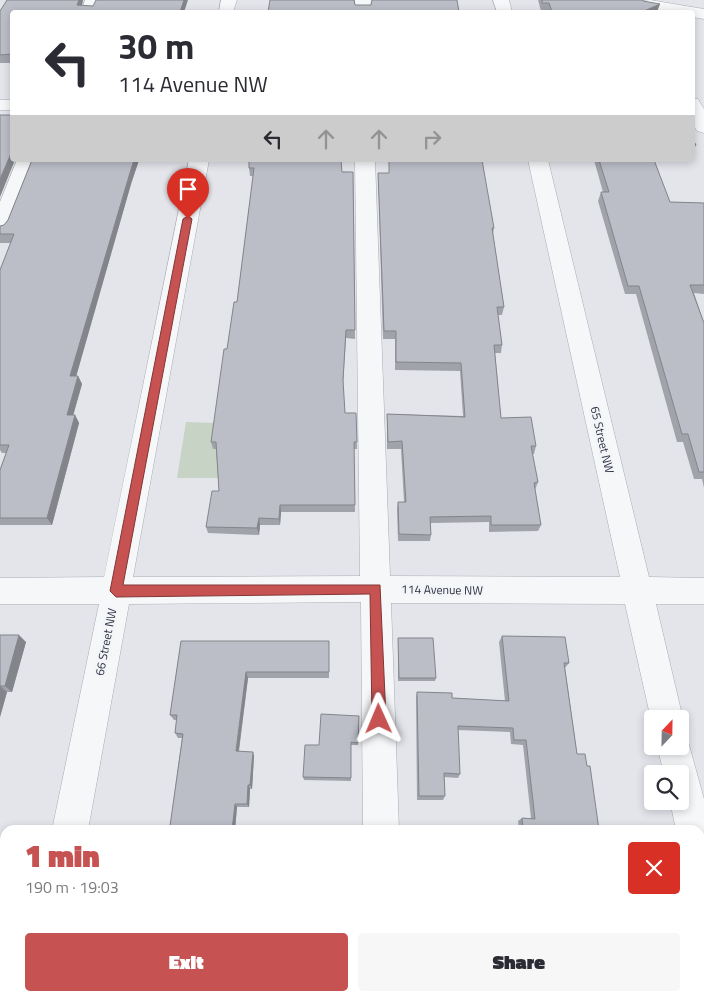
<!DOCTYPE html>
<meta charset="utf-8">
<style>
:root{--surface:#fff;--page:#f7f7f7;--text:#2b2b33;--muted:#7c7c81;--accent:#c65352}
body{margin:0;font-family:"Titillium Web",sans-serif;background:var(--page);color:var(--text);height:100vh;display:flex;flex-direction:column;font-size:19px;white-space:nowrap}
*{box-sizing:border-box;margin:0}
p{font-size:16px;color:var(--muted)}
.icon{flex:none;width:28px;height:28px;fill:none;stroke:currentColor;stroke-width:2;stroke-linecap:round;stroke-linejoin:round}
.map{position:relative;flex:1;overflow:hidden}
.sheet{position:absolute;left:0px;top:825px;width:705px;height:176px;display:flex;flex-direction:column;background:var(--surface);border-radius:15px 15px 0 0;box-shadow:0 2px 8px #0003}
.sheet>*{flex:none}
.top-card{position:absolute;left:10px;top:10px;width:685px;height:152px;border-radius:5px;box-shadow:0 2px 8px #0003;background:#fff;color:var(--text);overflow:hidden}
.needle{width:32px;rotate:22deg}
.controls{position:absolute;left:644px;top:710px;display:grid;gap:10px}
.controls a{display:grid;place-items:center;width:45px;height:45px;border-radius:5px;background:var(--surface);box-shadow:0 2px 8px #0003;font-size:25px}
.pin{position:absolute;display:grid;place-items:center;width:42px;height:42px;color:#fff;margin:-51px -21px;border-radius:50% 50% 50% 0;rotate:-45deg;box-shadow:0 0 5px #0007}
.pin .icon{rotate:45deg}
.me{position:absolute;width:55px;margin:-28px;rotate:359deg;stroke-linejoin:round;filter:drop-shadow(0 0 4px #0008)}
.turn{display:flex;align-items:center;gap:18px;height:105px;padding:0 25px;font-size:22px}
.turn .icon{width:65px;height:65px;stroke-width:2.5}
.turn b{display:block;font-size:35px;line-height:42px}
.lanes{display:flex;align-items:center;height:48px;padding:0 25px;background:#0003;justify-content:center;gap:25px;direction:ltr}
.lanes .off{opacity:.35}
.round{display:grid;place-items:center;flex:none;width:52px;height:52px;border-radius:5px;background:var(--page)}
.overview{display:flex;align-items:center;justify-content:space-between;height:85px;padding:0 25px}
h1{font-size:30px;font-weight:800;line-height:38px;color:var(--accent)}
.primary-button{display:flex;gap:10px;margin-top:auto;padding:10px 25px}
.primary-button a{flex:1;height:58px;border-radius:5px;background:var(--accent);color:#fff;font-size:20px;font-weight:800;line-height:58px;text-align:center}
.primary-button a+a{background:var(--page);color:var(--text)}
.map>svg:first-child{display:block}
</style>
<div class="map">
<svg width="704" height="1001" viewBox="0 0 704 1001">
<rect width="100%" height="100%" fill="#e4e5eb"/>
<path fill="#c7d4c5" d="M186 422 216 423 213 449 274 450 220 478H177Z"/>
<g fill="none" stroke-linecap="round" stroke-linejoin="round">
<g stroke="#a9abb5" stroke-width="1">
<g id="minor">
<path d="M85 0H101L95 12H81Z"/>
<path d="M221 0H237L233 12H219Z"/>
<path d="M355 0H371L370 12H356Z"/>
<path d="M493 0H509L512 12H497Z"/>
<path d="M650 0 704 9V19L692 17V12H668L641 7 638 4 641 1Z"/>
<path d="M692 98 698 99 704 109V133L697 131 692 122Z"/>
<rect x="0" y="100" width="12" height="10"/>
<path d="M17 160H37L10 227 7 232 0 234V202Z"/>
<path d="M189 160H209L133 577 360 576 355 160H375L390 576 620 577 528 160H548L649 577 704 578V604H656L683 719 680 727V719H652V724L625 604 391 603 399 830H363L361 602 129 604 88 830H52L99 604H0V578L104 577Z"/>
<path d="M680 732 686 734 704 799V891L700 890V830H676L670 801H680V774H664L657 746H680Z"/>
<path d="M19 996H59L58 1001H18Z"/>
<rect x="365" y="996" width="40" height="5"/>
</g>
</g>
<use href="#minor" fill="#f6f7f9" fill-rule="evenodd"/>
</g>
<g fill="#a1a3ab">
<path d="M83 0 82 5 12 12V63H0V11Z"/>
<path d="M538 0H642L657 12H548L547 11H541Z"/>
<path d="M692 138 696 145 692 153Z"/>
<path d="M32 160H139L131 184 76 376H78L82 384 73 415H75L79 423 52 525H0V470L6 453H2L0 450V270L11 243H0V226L4 225 8 220Z"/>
<path d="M594 160H654L670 202 704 203V294L694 293 704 323V488L702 479H694L683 442H677L636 294H625L598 201 601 192H603Z"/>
<path d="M249 168 353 172 355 339 346 338 343 385 345 413H356L357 449H354L355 512H281L280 525H260L259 535 208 533 206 527 219 491 216 449H213L211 442 227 349 237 302 253 176H250Z"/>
<path d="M378 173H389L494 228 493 234 504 307 502 315H498L502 345 501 353H495L501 418 536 446 534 454H532L538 482 535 490 541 525 538 531 489 532V522L431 523V535L430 541H398L397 509 398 502H404L401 449H387V414L463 416 460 371 395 370V339H383Z"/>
<path d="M0 635 26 642 12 692H7L0 717Z"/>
<path d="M502 636 569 663 565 668 577 754 599 830H519L518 821 522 818H531L523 745 511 744 510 732 458 730 460 774 458 778 444 777 445 796 443 800H417L416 697 417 692 452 698 505 701 499 642Z"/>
<path d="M398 638 436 678 435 681H398Z"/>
<path d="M181 641H329V678H248L239 751 254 756 252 789H250L249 807H237L235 830H160L170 826 182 738H178L175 733 177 720H174L170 715Z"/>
<path d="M359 716 358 745H351V781L304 780 303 777 319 745Z"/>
<path d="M565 996H630L631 1001H566Z"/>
</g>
<g fill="#83858b">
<path d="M79 0H83L80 12 77 5Z"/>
<path d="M184 0H188L184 12H180Z"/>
<path d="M660 4 657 12H642Z"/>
<path d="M12 151V160H15L0 197V179Z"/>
<path d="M134 160H139L131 184 74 384 70 376 129 176Z"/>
<path d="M78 376 82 384 71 423 67 415Z"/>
<path d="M75 415 79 423 52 525 47 518Z"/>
<path d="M280 505 281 512 280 525 279 519Z"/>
<path d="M259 518 260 525 259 535 257 528Z"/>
<path d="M19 635 26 642 12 692 5 686Z"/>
<path d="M246 672 248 678 238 756 236 751Z"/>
<path d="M0 686 7 692 0 717Z"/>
<path d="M253 752 254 756 252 789 250 785Z"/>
<path d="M248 785 250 789 249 807 247 804Z"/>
<path d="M235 804 237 807 235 830H232Z"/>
<rect x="217" y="996" width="3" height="5"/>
</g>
<g fill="#bbbec7" stroke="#83858b">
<path d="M7 0H79L77 5 93 6 96 0H184L180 12H12V54L0 55V11Z"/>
<path d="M270 0H354L355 5H371L372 0H457L459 12H268Z"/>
<path d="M542 0H642L643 1 660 4 642 12H552L549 3H542Z"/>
<path d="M0 115H12V151L0 179Z"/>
<path d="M692 138 696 145H692Z"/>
<path d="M32 160H134L129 176 70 376H78L67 415H75L47 518H0V470L9 445H0V270L14 234H0V226L4 225 8 220Z"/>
<path d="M249 160H341L342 172H353L355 330H346L343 380 345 413H356L357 442H354L355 505H280L279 519 259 518 257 528 206 527 212 491H219L216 442H211L224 349H227L234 302H237L254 168H249Z"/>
<path d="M389 160H482L494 228H492L504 307H497L502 345H494L501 418 531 417 536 446H531L538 482 534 483 541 525H491V516L430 517 431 535 399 534 398 502H406L402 441 388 442 387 414 465 417 461 363 396 362V331H384L378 173H389Z"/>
<path d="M599 160H654L670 202 704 203V285H690L704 323V472H699L688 434H682L639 286H628L601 192H609Z"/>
<path d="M0 635H19L5 686H0Z"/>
<path d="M502 636 565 637 569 663H564L577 754H585L587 766H590L599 830H523L522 818 535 819 526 740H514L513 728 458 726 460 774 444 773 445 796H419L417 692 452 693V698L509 701Z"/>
<path d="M398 638H433L436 678H399Z"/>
<path d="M181 641H329V672H246L236 751 253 752 250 785H248L247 804H235L232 830H160V826H170L183 734 175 733 177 715H170Z"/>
<path d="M321 714 359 716 358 743 351 742V778L303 777 305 745H319Z"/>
<path d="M129 996H217V1001H128Z"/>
<rect x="298" y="996" width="52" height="1"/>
<path d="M570 996H630L631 1001H571Z"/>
</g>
<path fill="#c65352" stroke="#813635" d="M188 216 192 219 123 585H380L386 719 384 724 379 726 374 724 372 719 370 594 116 597 110 591 183 219Z"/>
<g text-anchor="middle" stroke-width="5" stroke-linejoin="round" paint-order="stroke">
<g font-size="12" fill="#2c3142" stroke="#f3f5f8">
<text transform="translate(602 440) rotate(77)" y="4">65 Street NW</text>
<text transform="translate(442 590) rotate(1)" y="4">114 Avenue NW</text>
<text transform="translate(106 642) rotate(-79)" y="4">66 Street NW</text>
</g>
</g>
</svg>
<div class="controls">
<a><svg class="needle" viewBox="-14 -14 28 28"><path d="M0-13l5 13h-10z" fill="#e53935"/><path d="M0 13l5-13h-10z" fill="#7c7c81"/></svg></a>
<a><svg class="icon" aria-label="search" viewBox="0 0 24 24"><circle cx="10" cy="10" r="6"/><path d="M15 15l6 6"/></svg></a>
</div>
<div class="pin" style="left:188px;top:219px;background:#d93025"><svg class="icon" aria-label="arrive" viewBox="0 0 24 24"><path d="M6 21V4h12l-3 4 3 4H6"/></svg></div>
<svg class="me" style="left:379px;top:719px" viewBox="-20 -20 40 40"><path d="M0-17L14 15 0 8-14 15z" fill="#c65352" stroke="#fff" stroke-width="4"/></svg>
<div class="top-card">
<div class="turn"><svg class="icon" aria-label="left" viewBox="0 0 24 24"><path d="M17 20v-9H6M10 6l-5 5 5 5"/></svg><div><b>30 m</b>114 Avenue NW</div></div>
<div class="lanes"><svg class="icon" aria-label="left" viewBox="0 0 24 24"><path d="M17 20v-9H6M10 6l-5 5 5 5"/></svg><svg class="icon off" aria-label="ahead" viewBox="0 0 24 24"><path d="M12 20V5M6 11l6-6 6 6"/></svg><svg class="icon off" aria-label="ahead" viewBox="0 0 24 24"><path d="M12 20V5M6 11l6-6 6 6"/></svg><svg class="icon off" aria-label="right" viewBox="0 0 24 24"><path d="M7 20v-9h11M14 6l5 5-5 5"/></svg></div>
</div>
<section class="sheet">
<div class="overview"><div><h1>1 min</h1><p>190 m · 19:03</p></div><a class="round" style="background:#d93025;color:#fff"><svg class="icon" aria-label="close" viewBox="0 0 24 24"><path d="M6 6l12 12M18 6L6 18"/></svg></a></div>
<div class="primary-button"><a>Exit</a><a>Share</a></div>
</section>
</div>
